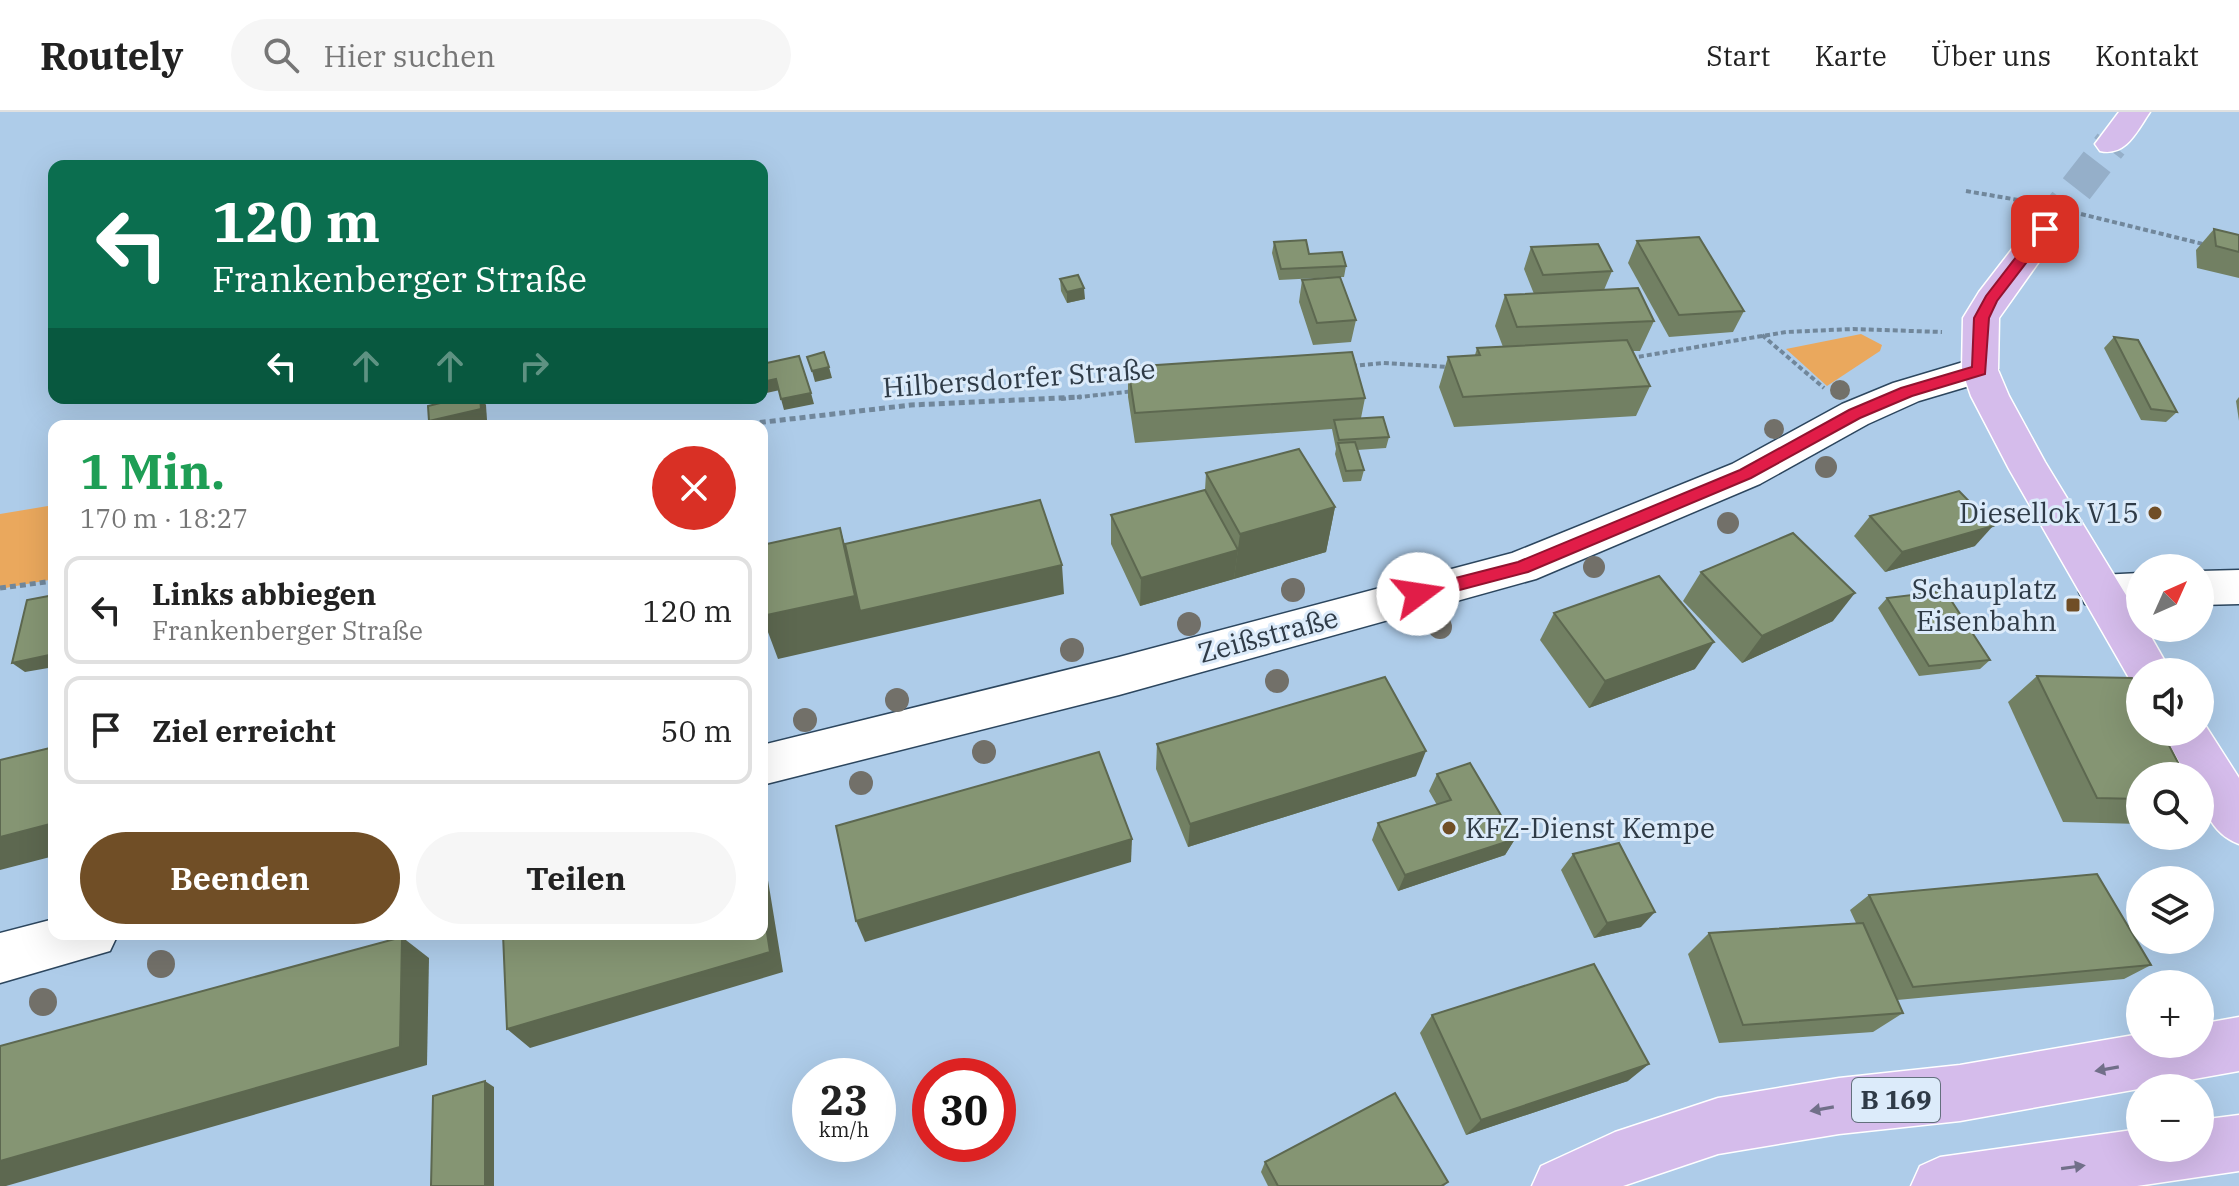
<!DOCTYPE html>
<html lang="de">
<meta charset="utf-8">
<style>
:root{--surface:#fff;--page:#f6f6f6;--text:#222;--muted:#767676;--line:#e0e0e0;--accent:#704e26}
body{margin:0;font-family:"IBM Plex Serif",serif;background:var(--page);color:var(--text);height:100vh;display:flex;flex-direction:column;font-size:30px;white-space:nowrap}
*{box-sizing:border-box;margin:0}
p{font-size:26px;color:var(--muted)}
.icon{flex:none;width:44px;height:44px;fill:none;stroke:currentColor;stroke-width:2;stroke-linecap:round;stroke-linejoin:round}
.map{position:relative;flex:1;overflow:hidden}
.side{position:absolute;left:48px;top:308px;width:720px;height:520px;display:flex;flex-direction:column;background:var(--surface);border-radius:16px;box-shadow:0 8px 32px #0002}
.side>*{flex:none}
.guide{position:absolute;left:48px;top:48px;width:720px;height:244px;border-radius:16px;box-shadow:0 8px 32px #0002;background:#0b6e4f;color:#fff;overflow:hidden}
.needle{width:52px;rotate:45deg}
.buttons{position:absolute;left:2126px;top:442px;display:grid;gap:16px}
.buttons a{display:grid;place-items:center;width:88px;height:88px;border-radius:50%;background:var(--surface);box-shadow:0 8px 32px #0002;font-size:40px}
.speed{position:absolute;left:792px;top:946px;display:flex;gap:16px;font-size:40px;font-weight:700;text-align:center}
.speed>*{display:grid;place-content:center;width:104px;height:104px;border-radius:50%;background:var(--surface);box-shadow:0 8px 32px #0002;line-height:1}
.speed small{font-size:20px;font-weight:400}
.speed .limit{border:12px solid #d22;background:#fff;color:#111}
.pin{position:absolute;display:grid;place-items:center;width:68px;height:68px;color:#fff;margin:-34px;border-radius:16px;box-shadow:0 4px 12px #0006}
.me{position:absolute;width:88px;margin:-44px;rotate:76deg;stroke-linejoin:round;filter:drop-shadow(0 0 6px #0008)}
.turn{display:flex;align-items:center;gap:28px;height:168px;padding:0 32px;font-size:36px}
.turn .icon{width:104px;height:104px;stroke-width:2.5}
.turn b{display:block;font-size:56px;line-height:68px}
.lanes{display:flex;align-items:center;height:76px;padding:0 32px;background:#0003;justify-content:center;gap:40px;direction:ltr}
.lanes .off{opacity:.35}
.round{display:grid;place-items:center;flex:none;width:84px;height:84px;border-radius:42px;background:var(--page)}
.overview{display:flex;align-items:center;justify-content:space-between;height:136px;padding:0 32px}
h1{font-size:48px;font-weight:800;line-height:60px;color:#1e9e55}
.button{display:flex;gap:16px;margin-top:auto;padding:16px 32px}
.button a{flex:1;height:92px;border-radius:48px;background:var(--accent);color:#fff;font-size:32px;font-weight:800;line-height:92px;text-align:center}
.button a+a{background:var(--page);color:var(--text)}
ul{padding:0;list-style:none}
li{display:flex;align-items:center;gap:24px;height:108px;margin:0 16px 12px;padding:0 16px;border:4px solid var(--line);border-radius:16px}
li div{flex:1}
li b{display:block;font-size:30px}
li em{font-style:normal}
header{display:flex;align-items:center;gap:48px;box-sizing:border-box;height:112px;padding:0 40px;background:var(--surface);border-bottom:2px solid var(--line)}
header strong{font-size:38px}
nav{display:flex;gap:44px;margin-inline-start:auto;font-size:28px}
.search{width:560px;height:72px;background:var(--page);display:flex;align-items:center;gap:20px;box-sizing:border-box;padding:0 28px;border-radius:44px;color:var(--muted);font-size:30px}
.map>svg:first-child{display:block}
</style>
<header>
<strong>Routely</strong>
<div class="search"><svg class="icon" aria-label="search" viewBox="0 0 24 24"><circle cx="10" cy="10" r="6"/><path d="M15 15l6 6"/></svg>Hier suchen</div>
<nav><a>Start</a><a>Karte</a><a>Über uns</a><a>Kontakt</a></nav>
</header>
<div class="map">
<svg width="2239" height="1074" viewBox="0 0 2239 1074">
<rect width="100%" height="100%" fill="#aecce9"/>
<g fill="#eaa85d">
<path d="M1861 222 1882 233 1880 239 1827 274 1786 237Z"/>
<path d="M54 393V467L0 477V402Z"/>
</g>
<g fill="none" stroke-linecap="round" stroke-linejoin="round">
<path stroke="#95afc9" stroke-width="34" stroke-dasharray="34 17" stroke-linecap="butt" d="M2045 117 2111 32"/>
<g stroke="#2c465e" stroke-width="3">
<g id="street">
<path d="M1980 245 1993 249 1998 258 1993 267 1919 289 1868 312 1760 372 1536 467 1119 583 762 673V633L1119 545 1512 441 1732 352 1842 292 1893 271Z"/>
<path d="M2239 458V492L2200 493V459Z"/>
<path d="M2140 461V495L2100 497 2085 492 2079 480 2085 468 2100 463Z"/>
<path d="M54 807V822H118L110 839 0 871V821Z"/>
</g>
</g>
<g stroke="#fff" stroke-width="3">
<g id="primary">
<path d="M2119 0H2150C2137 19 2126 45 2100 39L2095 32Z"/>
<path d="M2045 107 2057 110 2062 117 1999 206 1998 258 2009 284 2045 350 2140 506V516H2146L2171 560H2140V575L2133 573 2009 357 1971 284 1962 258 1963 206 1979 180 2033 110Z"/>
<path d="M2200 605 2239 666V732C2210 721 2200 693 2200 664H2187L2163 620H2200Z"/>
<path d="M2239 905V959L1960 1009 1839 1022 1718 1042 1623 1074H1532L1541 1054 1615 1020 1718 986 1839 966 1960 953 2140 922V932H2200V912Z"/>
<path d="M2239 1003V1059L2137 1074H1911L1920 1054 1940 1045 2140 1017V1036H2200V1008Z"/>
</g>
</g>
<g stroke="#71879b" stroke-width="4" stroke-dasharray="5 3" stroke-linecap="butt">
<path d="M1966 79 2024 89"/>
<path d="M2081 102 2207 133"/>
<path d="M1762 223 1824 276"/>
<path d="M1631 246 1786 220 1853 217 1942 220"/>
<path d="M1352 254 1383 251 1449 255"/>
<path d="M1061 287 1135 279"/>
</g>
<g stroke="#71879b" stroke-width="5" stroke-dasharray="6 4" stroke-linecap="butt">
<path d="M730 314 911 293 1081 285"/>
<path d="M0 476 54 469"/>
</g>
<use href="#street" fill="#fff" fill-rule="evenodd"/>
<use href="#primary" fill="#d5bceb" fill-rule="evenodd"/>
</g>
<g fill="#727069">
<circle cx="1840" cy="278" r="10"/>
<circle cx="1774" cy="317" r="10"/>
<circle cx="1826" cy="355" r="11"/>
<circle cx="1728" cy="411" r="11"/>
<circle cx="1594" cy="455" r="11"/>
<circle cx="1293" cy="478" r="12"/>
<circle cx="1189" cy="512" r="12"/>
<circle cx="1440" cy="515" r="12"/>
<circle cx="1072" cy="538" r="12"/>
<circle cx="1277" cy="569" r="12"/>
<circle cx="897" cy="588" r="12"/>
<circle cx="805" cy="608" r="12"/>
<circle cx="984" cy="640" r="12"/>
<circle cx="861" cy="671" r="12"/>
<circle cx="161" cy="852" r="14"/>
<circle cx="43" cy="890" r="14"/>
</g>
<g fill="#728063">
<path d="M2214 117 2239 123V166L2197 156 2196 138Z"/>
<path d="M1637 129 1744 199 1733 220 1669 225 1628 151Z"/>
<path d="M1274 130 1346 154 1344 165H1340L1356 208 1351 230 1313 233 1299 190 1302 168 1338 165 1279 168 1272 141Z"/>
<path d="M1531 135 1612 159 1604 178 1654 209 1640 239H1632L1650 274 1636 304 1454 315 1439 275 1448 245 1475 243 1477 236 1503 235 1495 214 1505 183 1534 182 1524 157Z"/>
<path d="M1060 167 1085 187 1067 191 1061 179Z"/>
<path d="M2114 225 2177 300 2166 310 2141 308 2104 236Z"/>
<path d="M1128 255 1365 286 1361 306 1389 325 1386 336 1357 338 1364 358 1361 369 1343 370 1335 342 1336 337 1332 317 1135 331 1128 285Z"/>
<path d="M2239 285V309L2236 289Z"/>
<path d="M1206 361 1335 395 1326 440 1140 494 1111 432V403L1205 378Z"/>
<path d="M1870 404 1975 434 1885 460 1854 424Z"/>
<path d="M1701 460 1833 509 1742 551 1683 489Z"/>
<path d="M1887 486 1990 548 1980 557 1919 564 1878 496Z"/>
<path d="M1554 501 1695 557 1589 596 1540 528Z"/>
<path d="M2037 564 2140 664V712L2063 710 2008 590Z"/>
<path d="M1157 632 1416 664 1188 735 1156 657Z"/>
<path d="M1437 662 1515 727 1505 743 1398 779 1372 728 1378 711 1437 693 1429 679Z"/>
<path d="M1573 742 1641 815 1594 826 1561 758Z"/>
<path d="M1869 783 2151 853 2124 867 1897 888 1903 901 1873 920 1719 931 1688 842 1709 821 1856 811 1850 798Z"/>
<path d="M1432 903 1628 969 1466 1023 1420 921Z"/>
<path d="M1265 1050 1448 1070 1444 1074H1268L1261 1060Z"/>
</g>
<g fill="#5d6850">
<path d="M1084 176 1085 187 1067 191V180Z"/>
<path d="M829 255 832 266 815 270 812 259Z"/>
<path d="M776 267 780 278 762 282V270Z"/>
<path d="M811 281 814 292 784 298 781 287Z"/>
<path d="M480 286H482L486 293 487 308 460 314H432L429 309Z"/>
<path d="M1335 395 1326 440 1234 467 1240 422Z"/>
<path d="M1993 414 1975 434 1885 460 1902 440Z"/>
<path d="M840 416 853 461 1062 453 1064 482 778 547 762 504Z"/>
<path d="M1238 438 1234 467 1140 494 1141 466Z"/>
<path d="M1855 481 1833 509 1742 551 1762 524Z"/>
<path d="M1714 530 1695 557 1589 596 1605 569Z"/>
<path d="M54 542V555L25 560 12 551Z"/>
<path d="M1426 639 1416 664 1188 735 1190 712Z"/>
<path d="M54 711V744L0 758V725Z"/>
<path d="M1132 727 1131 750 865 830 856 809Z"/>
<path d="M1515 727 1505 743 1398 779 1405 763Z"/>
<path d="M762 749 766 756 783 860 530 936 507 917 762 788Z"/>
<path d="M1655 800 1641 815 1594 826 1607 811Z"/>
<path d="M402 825 429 846 427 953 6 1074H0V1049Z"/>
<path d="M1649 952 1628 969 1466 1023 1481 1008Z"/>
<path d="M485 969 494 975V1074H485Z"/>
</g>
<g fill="#859573" stroke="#5d6850" stroke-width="2">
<path d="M2214 117 2239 123V140L2216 134Z"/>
<path d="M1699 125 1744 199 1679 203 1637 129Z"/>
<path d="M1306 128 1309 142 1342 140 1346 154 1281 157 1274 130Z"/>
<path d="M1598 132 1612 159 1543 163 1531 135Z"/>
<path d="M1078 163 1084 176 1067 180 1060 167Z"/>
<path d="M1340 165 1356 208 1317 211 1302 168Z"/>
<path d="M1638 176 1654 209 1517 215 1505 183Z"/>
<path d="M2114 225 2138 228 2177 300 2151 297Z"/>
<path d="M1627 228 1650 274 1463 285 1448 245 1480 243 1477 236Z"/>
<path d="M824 240 829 255 812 259 807 245Z"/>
<path d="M1352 240 1365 286 1135 301 1128 255Z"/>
<path d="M799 244 811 281 781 287 776 267 762 270V252Z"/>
<path d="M461 286H480L481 297 429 309 428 294Z"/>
<path d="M1383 305 1389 325 1339 328 1334 308Z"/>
<path d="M1355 330 1364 358 1346 359 1338 331Z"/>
<path d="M1299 337 1335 395 1240 422 1206 361Z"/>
<path d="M1205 378 1238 438 1141 466 1111 403Z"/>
<path d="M1959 379 1993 414 1902 440 1870 404Z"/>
<path d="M1040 388 1062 453 860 499 845 432Z"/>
<path d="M840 416 855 484 762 504V433Z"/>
<path d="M1793 421 1855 481 1762 524 1701 460Z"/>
<path d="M1659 464 1714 530 1605 569 1554 501Z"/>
<path d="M1945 479 1990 548 1929 554 1887 486Z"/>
<path d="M54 483V542L12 551 27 488Z"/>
<path d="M2037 564 2132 566 2140 580V620H2162L2185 664H2140V687L2097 686Z"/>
<path d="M1385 565 1426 639 1190 712 1157 632Z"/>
<path d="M54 635V711L0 725V648Z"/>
<path d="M1099 640 1132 727 856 809 836 714Z"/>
<path d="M1470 651 1515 727 1405 763 1378 711 1451 688 1437 662Z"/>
<path d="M1619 731 1655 800 1607 811 1573 742Z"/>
<path d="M2097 762 2151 853 1913 875 1869 783Z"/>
<path d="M762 788 770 840 507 917 503 822H762Z"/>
<path d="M1863 811 1903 901 1743 913 1709 821Z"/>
<path d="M402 825 400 935 0 1049V934Z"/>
<path d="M1594 852 1649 952 1481 1008 1432 903Z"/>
<path d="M485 969V1074H431L433 984Z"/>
<path d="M1395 981 1448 1070 1441 1074H1278L1265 1050Z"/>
</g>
<defs><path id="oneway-solid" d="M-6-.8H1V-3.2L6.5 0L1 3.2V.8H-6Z" transform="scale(2)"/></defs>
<g fill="#716f89">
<use href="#oneway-solid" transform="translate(2107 957) rotate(170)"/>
<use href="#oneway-solid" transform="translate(1822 997) rotate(170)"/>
<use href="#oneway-solid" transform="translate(2073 1055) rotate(-8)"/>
</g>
<path fill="#e11d48" stroke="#92132f" stroke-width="2" d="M2045 113 2052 117 1997 189 1989 206 1985 262 1912 284 1860 306 1751 366 1528 460 1418 489 1412 487 1409 482 1412 477 1518 450 1740 358 1849 298 1901 276 1972 255 1974 206 1986 184 2040 114Z"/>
<g fill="#704e26" stroke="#dcebfa" stroke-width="3">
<circle cx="2155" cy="401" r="8"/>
<rect x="2065" y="485" width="16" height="16" rx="4"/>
<circle cx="1449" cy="716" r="8"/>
</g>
<g text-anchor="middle" stroke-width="6" stroke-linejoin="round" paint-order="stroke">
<rect fill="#dcebfa" stroke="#63707d" stroke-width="2" x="1852" y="966" width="88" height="44" rx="6"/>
<g font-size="26" font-weight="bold" fill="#2f3b47">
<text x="1896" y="997">B 169</text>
</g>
<g font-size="28" fill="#2f3b47" stroke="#dcebfa">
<text transform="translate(1019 266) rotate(-4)" y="10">Hilbersdorfer Straße</text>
<text transform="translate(1268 523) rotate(-15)" y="10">Zeißstraße</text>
</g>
<g font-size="28" fill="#2f3b47" stroke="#dcebfa" text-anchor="end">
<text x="2139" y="411">Diesellok V15</text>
<text x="2057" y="487">Schauplatz<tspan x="2057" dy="32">Eisenbahn</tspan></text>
<text x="1465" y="726" text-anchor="start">KFZ-Dienst Kempe</text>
</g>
</g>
</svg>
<div class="buttons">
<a><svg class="needle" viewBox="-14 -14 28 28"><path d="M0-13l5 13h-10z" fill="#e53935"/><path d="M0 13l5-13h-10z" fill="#767676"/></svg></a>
<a><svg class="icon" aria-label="sound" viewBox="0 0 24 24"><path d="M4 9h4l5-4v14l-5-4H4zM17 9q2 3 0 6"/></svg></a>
<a><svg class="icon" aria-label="search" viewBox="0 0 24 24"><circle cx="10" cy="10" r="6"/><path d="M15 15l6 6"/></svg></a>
<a><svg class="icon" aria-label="layers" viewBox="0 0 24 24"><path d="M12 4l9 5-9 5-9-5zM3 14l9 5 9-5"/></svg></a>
<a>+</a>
<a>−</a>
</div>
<div class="speed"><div>23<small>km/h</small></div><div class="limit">30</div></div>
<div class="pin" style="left:2045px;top:117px;background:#d93025"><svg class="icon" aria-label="arrive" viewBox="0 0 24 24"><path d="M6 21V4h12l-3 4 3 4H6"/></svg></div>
<svg class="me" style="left:1418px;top:482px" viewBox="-20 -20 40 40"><circle r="19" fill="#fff"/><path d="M0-13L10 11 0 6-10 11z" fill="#e11d48"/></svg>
<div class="guide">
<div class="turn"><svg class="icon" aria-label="left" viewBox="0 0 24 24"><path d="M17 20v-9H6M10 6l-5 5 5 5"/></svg><div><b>120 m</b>Frankenberger Straße</div></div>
<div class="lanes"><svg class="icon" aria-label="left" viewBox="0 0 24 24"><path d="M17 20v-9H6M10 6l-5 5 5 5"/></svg><svg class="icon off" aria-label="ahead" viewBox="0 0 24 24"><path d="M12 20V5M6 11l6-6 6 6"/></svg><svg class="icon off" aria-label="ahead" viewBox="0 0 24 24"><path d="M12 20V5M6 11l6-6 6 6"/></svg><svg class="icon off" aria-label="right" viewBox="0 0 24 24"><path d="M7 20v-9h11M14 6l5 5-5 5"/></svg></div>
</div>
<section class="side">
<div class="overview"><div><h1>1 Min.</h1><p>170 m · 18:27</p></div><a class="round" style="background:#d93025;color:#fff"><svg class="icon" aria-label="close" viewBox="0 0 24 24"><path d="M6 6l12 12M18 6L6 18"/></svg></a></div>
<ul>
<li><svg class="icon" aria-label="left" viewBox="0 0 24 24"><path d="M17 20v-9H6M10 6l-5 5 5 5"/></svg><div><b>Links abbiegen</b><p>Frankenberger Straße</p></div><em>120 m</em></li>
<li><svg class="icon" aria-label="arrive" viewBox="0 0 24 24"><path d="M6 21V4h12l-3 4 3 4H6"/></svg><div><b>Ziel erreicht</b></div><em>50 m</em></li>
</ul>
<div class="button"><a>Beenden</a><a>Teilen</a></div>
</section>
</div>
